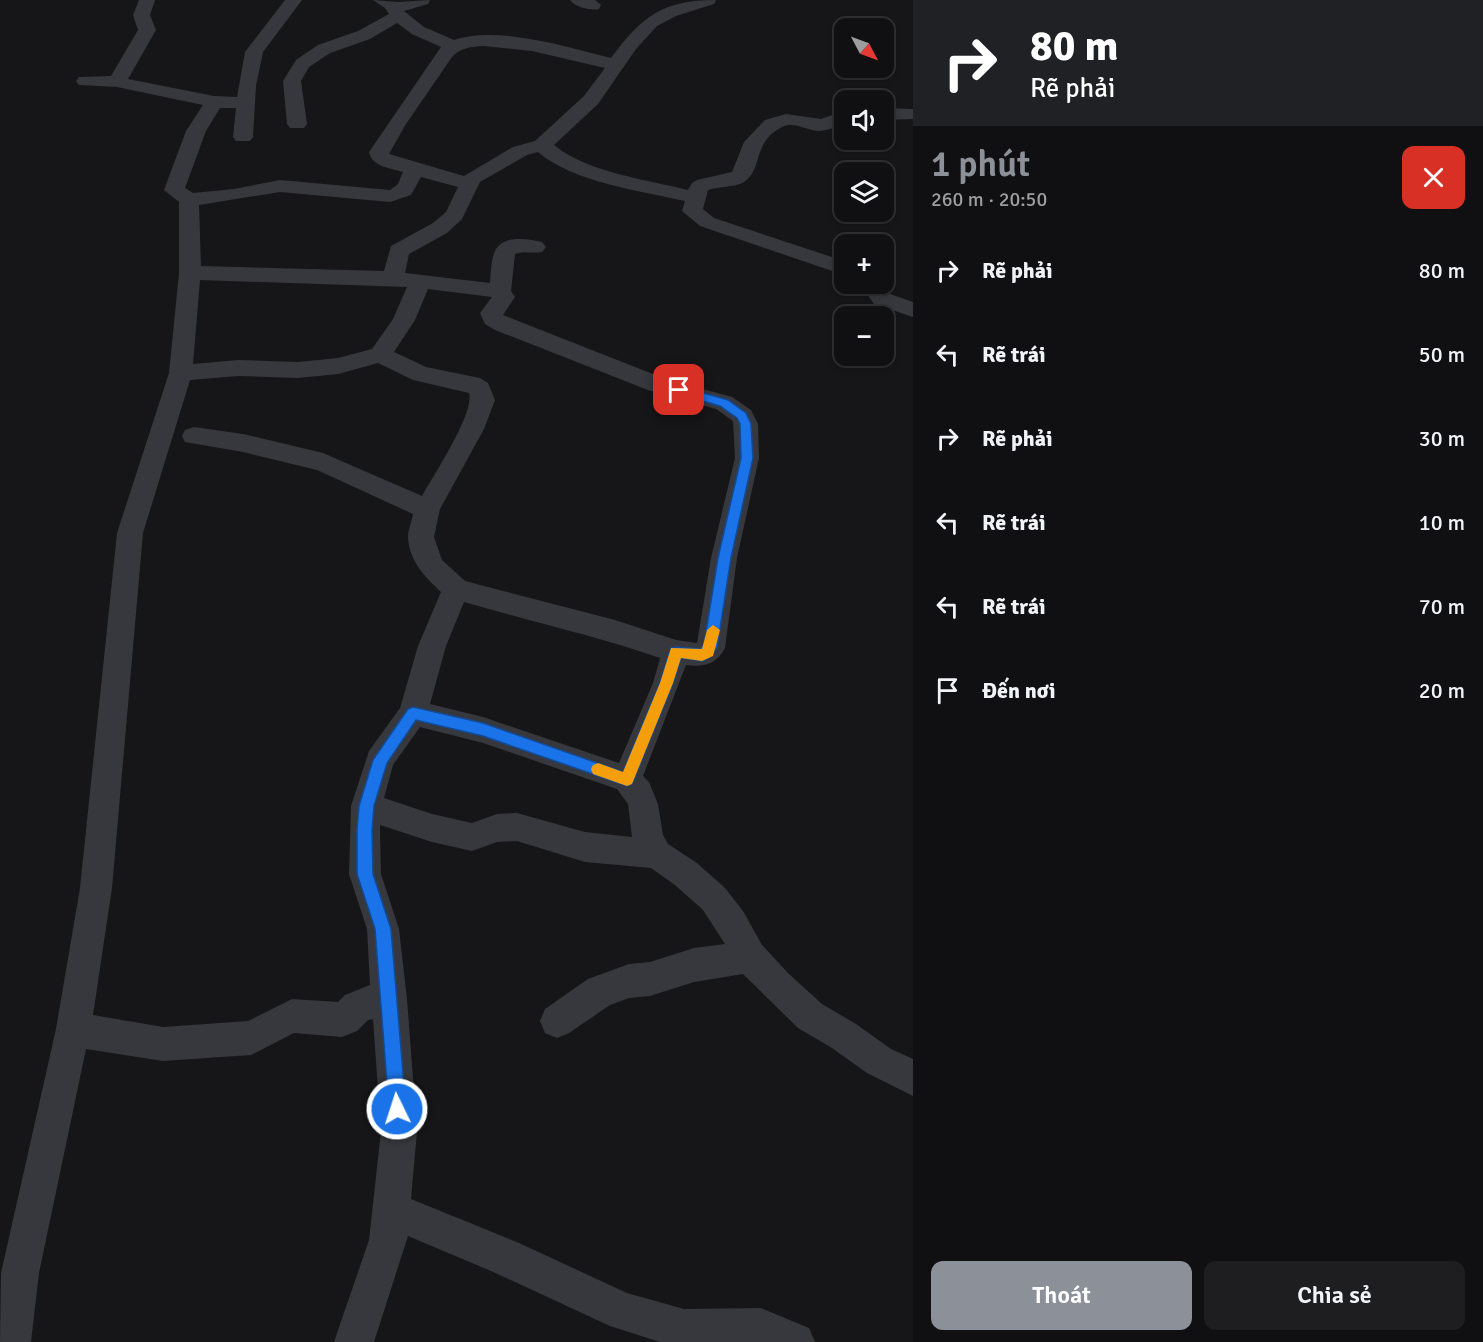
<!DOCTYPE html>
<html lang="vi">
<meta charset="utf-8">
<style>
:root{--surface:#101012;--page:#1e1e20;--text:#f1f3f6;--muted:#9c9d9f;--line:#303032;--accent:#8c9099}
body{margin:0;font-family:Signika,sans-serif;background:var(--page);color:var(--text);height:100vh;display:flex;flex-direction:column;font-size:22px;white-space:nowrap}
*{box-sizing:border-box;margin:0}
p{font-size:20px;color:var(--muted)}
.icon{flex:none;width:33px;height:33px;fill:none;stroke:currentColor;stroke-width:2;stroke-linecap:round;stroke-linejoin:round}
.map{position:relative;flex:1;overflow:hidden}
.sheet{display:flex;flex-direction:column;background:var(--surface);width:570px}
.sheet>*{flex:none}
.guide{background:#202124;color:#fff;overflow:hidden}
.needle{width:39px;rotate:131deg}
.fabs{position:absolute;left:834px;top:18px;display:grid;gap:12px}
.fabs a{display:grid;place-items:center;width:60px;height:60px;border-radius:12px;background:var(--surface);box-shadow:0 3px 9px #0003,0 0 0 2px var(--line);font-size:30px}
.pin{position:absolute;display:grid;place-items:center;width:51px;height:51px;color:#fff;margin:-26px;border-radius:12px;box-shadow:0 3px 9px #0006}
.me{position:absolute;width:66px;margin:-33px;rotate:356deg;stroke-linejoin:round;filter:drop-shadow(0 0 4px #0008)}
.turn{display:flex;align-items:center;gap:21px;height:126px;padding:0 18px;font-size:27px}
.turn .icon{width:78px;height:78px;stroke-width:2.5}
.turn b{display:block;font-size:42px;line-height:51px}
.round{display:grid;place-items:center;flex:none;width:63px;height:63px;border-radius:12px;background:var(--page)}
.headline{display:flex;align-items:center;justify-content:space-between;height:102px;padding:0 18px}
h1{font-size:36px;font-weight:600;line-height:45px;color:var(--accent)}
.action{display:flex;gap:12px;margin-top:auto;padding:12px 18px}
.action a{flex:1;height:69px;border-radius:12px;background:var(--accent);color:#fff;font-size:24px;font-weight:600;line-height:69px;text-align:center}
.action a+a{background:var(--page);color:var(--text)}
ul{padding:0;list-style:none}
li{display:flex;align-items:center;gap:18px;height:84px;padding:0 18px}
li div{flex:1}
li b{display:block;font-size:22px}
li em{font-style:normal}
main{display:flex;flex:1;min-height:0}
.map>svg:first-child{display:block}
</style>
<main>
<div class="map">
<svg width="913" height="1342" viewBox="0 0 913 1342">
<rect width="100%" height="100%" fill="#161618"/>
<g fill="none" stroke-linecap="round" stroke-linejoin="round">
<g fill="#37383d" fill-rule="evenodd">
<path d="M139 0H155L150 15 156 30 128 79 214 96 237 97 245 52 285 0H302L263 52 256 86 253 137 250 141H236L233 137 236 108H220L206 131 185 188 193 193 234 189 280 180 390 190 398 184 403 172C390 168 372 167 369 152L441 47 412 34 397 23 370 39 330 53 309 67 301 81 307 124 304 128H290L287 124 283 81 296 60 318 45 358 31 389 14 385 8 373 0 398 2 430 0 428 4 404 11 424 27 454 40C497 25 568 47 611 58 642 16 663 0 716 0L714 4 676 16 657 26 636 49 598 104 554 145C586 172 648 180 688 190L692 183 697 180 732 172 744 142 765 120 786 114 821 119 844 111V123C836 127 827 131 818 131 806 130 793 121 782 127 752 142 763 170 744 182 733 188 720 186 708 190L703 209 714 218 844 261V275L700 226 682 211 685 201C640 191 573 182 538 152L527 155 480 182 462 219 447 233 409 254 405 273 490 283C491 273 491 257 496 249 505 235 529 239 542 242L546 247 542 252C533 254 524 250 515 254L511 291 515 297 503 315 663 378 732 397 751 410 758 424 759 458 737 558 725 648C716 665 704 667 686 665L643 776 649 782 658 804 663 835 668 844 697 863 725 888 743 911 762 945 789 974 822 1004 856 1024 891 1049 913 1059V1096L867 1073 832 1048 798 1028 743 974 694 982 650 996 629 998 610 1005 569 1033 557 1038 545 1033 540 1021 545 1009 588 979 629 964 650 962 694 948 725 944 703 910 675 885 651 868 585 862 517 841 497 842 472 851 432 842 380 825V830L381 874 399 929 407 999 417 1131 411 1199 519 1243 627 1293 684 1309 761 1308 809 1328 815 1342H660L610 1326 491 1271 408 1236 374 1342H334L369 1240 381 1131 373 1019 368 1020 357 1031 342 1037 294 1033 251 1055 163 1061 86 1049 39 1273 31 1342H0L1 1273 56 1029 80 888 117 533 169 373 179 273V202L164 190 186 131 203 105 117 87 79 85 76 81 79 77 111 76 138 30 133 15ZM484 46 532 51 605 68 584 96 535 141 513 147 464 176 389 154 406 124 452 57C461 47 471 47 484 46ZM421 177 458 187 446 212 433 223 391 246 384 271 201 266 199 205 280 192 390 202 411 195ZM200 280 407 287 393 319 372 349 338 358 298 362 238 360 193 364ZM428 289 492 297 480 313 485 324 495 330 648 390 716 409 733 421 735 458 711 558 697 643 676 640 615 620 465 581 442 560 434 537 440 509 484 429 495 400 488 383 480 378 426 367 394 352 415 320ZM378 363 413 380 469 393C475 413 433 476 422 496L323 453 243 434 194 427 185 430 182 436 185 442 243 452 317 470 413 514C412 521 408 530 408 537 409 561 425 577 441 592L418 646 400 708 369 751 351 806 349 874 367 929 370 985 345 995 338 1002 292 999 248 1021 163 1027 93 1015 112 888 143 533 190 380 238 376 298 378 338 374ZM464 602C529 621 596 636 660 658L653 683 619 763 483 717 430 704 446 646ZM420 727 483 743 617 789 628 804 632 837 585 832 517 813 497 814 472 823 432 814 384 798 393 765Z"/>
<path d="M570 0H595L601 5 599 9C590 11 575 7 570 0Z"/>
<path d="M884 108 913 109V119L884 120Z"/>
<path d="M860 284H882L890 294 913 302V317L874 304Z"/>
</g>
</g>
<path fill="#1a73e8" stroke="#114b97" stroke-width="1.5" d="M679 386 728 400 746 413 751 424 753 458 731 558 717 648 707 659 702 661 681 658 673 683 632 784 627 786 483 736 416 720 387 763 374 806 372 830 373 874 391 929 406 1109 403 1115 397 1118 391 1115 389 1109 375 929 357 874V830L359 806 373 760 408 709 413 707 483 723 623 772 660 683 671 648 676 647 700 649 704 645 718 558 741 458 740 424 737 418 720 406 675 393 673 390Z"/>
<path fill="#f59e0b" d="M713 625 720 630 713 656 702 661 681 658 673 683 632 784 627 786 593 774 591 769 593 765 598 763 623 772 660 683 671 648 702 649 707 630Z"/>
</svg>
<div class="fabs">
<a><svg class="needle" viewBox="-14 -14 28 28"><path d="M0-13l5 13h-10z" fill="#e53935"/><path d="M0 13l5-13h-10z" fill="#9c9d9f"/></svg></a>
<a><svg class="icon" aria-label="sound" viewBox="0 0 24 24"><path d="M4 9h4l5-4v14l-5-4H4zM17 9q2 3 0 6"/></svg></a>
<a><svg class="icon" aria-label="layers" viewBox="0 0 24 24"><path d="M12 4l9 5-9 5-9-5zM3 14l9 5 9-5"/></svg></a>
<a>+</a>
<a>−</a>
</div>
<div class="pin" style="left:679px;top:390px;background:#d93025"><svg class="icon" aria-label="arrive" viewBox="0 0 24 24"><path d="M6 21V4h12l-3 4 3 4H6"/></svg></div>
<svg class="me" style="left:397px;top:1109px" viewBox="-20 -20 40 40"><circle r="17" fill="#1a73e8" stroke="#fff" stroke-width="3"/><path d="M0-11L8 9 0 5-8 9z" fill="#fff"/></svg>
</div>
<section class="sheet">
<div class="guide">
<div class="turn"><svg class="icon" aria-label="right" viewBox="0 0 24 24"><path d="M7 20v-9h11M14 6l5 5-5 5"/></svg><div><b>80 m</b>Rẽ phải</div></div>
</div>
<div class="headline"><div><h1>1 phút</h1><p>260 m · 20:50</p></div><a class="round" style="background:#d93025;color:#fff"><svg class="icon" aria-label="close" viewBox="0 0 24 24"><path d="M6 6l12 12M18 6L6 18"/></svg></a></div>
<ul>
<li><svg class="icon" aria-label="right" viewBox="0 0 24 24"><path d="M7 20v-9h11M14 6l5 5-5 5"/></svg><div><b>Rẽ phải</b></div><em>80 m</em></li>
<li><svg class="icon" aria-label="left" viewBox="0 0 24 24"><path d="M17 20v-9H6M10 6l-5 5 5 5"/></svg><div><b>Rẽ trái</b></div><em>50 m</em></li>
<li><svg class="icon" aria-label="right" viewBox="0 0 24 24"><path d="M7 20v-9h11M14 6l5 5-5 5"/></svg><div><b>Rẽ phải</b></div><em>30 m</em></li>
<li><svg class="icon" aria-label="left" viewBox="0 0 24 24"><path d="M17 20v-9H6M10 6l-5 5 5 5"/></svg><div><b>Rẽ trái</b></div><em>10 m</em></li>
<li><svg class="icon" aria-label="left" viewBox="0 0 24 24"><path d="M17 20v-9H6M10 6l-5 5 5 5"/></svg><div><b>Rẽ trái</b></div><em>70 m</em></li>
<li><svg class="icon" aria-label="arrive" viewBox="0 0 24 24"><path d="M6 21V4h12l-3 4 3 4H6"/></svg><div><b>Đến nơi</b></div><em>20 m</em></li>
</ul>
<div class="action"><a>Thoát</a><a>Chia sẻ</a></div>
</section>
</main>
